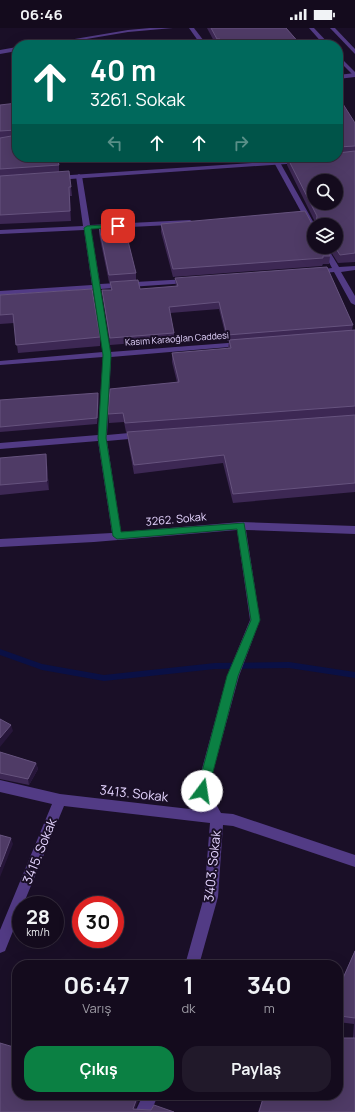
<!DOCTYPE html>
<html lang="tr">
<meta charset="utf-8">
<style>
:root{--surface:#140b1d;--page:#21192a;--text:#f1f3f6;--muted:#9d9ba4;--line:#332b3b;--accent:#0b8043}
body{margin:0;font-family:Manrope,sans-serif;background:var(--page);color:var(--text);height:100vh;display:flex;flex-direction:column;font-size:15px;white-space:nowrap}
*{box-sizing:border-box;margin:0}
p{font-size:13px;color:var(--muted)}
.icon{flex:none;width:22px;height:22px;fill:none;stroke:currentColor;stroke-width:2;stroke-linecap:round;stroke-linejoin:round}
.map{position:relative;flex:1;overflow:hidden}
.details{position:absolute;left:12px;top:932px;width:331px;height:140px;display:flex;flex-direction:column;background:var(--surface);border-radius:16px;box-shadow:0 4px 16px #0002,0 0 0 1px var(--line)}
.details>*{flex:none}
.banner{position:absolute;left:12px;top:12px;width:331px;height:122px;border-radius:16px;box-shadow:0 4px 16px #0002,0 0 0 1px var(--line);background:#00695c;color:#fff;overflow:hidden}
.buttons{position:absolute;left:307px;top:146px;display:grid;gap:8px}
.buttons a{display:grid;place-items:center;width:36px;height:36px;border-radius:50%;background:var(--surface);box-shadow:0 4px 16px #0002,0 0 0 1px var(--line);font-size:20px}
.speed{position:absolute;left:12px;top:868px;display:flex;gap:8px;font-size:20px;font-weight:700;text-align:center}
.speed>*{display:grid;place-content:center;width:52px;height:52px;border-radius:50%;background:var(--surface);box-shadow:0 4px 16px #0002,0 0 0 1px var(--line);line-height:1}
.speed small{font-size:10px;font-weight:400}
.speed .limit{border:6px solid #d22;background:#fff;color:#111}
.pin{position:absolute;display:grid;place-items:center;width:34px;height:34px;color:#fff;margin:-17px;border-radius:8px;box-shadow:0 2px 6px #0006}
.me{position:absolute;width:44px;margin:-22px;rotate:14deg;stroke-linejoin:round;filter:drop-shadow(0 0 3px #0008)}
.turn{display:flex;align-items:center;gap:14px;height:84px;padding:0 12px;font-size:18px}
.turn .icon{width:52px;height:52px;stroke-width:2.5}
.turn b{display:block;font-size:28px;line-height:34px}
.lanes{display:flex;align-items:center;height:38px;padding:0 12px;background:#0003;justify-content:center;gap:20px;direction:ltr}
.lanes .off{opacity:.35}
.eta{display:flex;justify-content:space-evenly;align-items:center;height:68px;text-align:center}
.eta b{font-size:24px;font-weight:700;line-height:28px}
.button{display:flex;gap:8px;margin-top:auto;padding:8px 12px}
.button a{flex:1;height:46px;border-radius:16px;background:var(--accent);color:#fff;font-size:16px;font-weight:700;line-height:46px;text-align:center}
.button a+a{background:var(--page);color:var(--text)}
.status{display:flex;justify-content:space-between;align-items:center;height:28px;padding:0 20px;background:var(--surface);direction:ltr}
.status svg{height:11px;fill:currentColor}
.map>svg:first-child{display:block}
</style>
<div class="status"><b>06:46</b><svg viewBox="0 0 49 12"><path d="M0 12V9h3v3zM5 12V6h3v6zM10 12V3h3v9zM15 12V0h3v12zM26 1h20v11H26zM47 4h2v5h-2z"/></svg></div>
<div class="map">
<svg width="355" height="1084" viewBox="0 0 355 1084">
<rect width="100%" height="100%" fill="#1a0f27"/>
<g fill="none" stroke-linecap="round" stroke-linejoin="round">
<path fill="#0a1045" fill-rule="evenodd" d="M0 621 42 636 104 647 215 635 289 634 355 644V650L289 640 215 641 104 653 42 642 0 627Z"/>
<g fill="#523b85" fill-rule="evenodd">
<path d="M150 0H173L128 4 51 17H39L128 2Z"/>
<path d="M189 0H194L207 17H201Z"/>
<path d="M17 19V23L0 26V22Z"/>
<path d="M355 45V49L338 51V47Z"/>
<path d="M271 129H277L315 197 314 204 311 202Z"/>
<path d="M79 146 82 148 90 197 190 192 193 194 190 196 91 201 100 256 188 251 192 253 188 255 100 261 110 324 241 314 245 316 241 318 111 329 107 407 140 404 144 407 140 410 107 413 121 504 241 494 355 498V506L246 502 260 592 239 648 208 762 221 785 233 786 355 827V839L233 798 223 797 218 869 199 937H185L204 869 210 795 64 778 23 877H21V883L5 923 0 925V902L52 776 0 764V752L60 766 207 783 196 763 227 648 250 592 237 502 94 514 0 519V511L112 505 98 413 0 421V415L98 407 103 329 0 337V333L103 324 93 261 0 267V263L92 257 84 202 0 206V202L83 198 76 148Z"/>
<path d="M321 219H327L339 239 355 238V242L341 244 355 268V277L351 275 334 244 315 246 311 244 315 242 332 240Z"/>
<path d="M143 1067H158L151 1084H135Z"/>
</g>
<g fill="#523b85" fill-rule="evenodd">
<path d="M309 0H314L330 17H324Z"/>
<path d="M330 0H335L355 21V26Z"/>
<path d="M338 27 355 44V49L338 32Z"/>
<path d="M299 132 301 133V135L56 152 53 150 56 148Z"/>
</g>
</g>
<g fill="#3d2854">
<path d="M207 0H286L301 17H216Z"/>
<path d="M338 73 355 95V234L338 235 328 219H336V197L316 196 287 137V130H282L281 129H338Z"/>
<path d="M0 77 59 137V144L71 159 72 168H70L71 193 0 196Z"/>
<path d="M161 196H312L314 197 330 228 329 236H323L322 238 173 249 161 204Z"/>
<path d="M99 199 136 245V252L109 254 99 206Z"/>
<path d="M175 250 353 297 352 302H355V464L233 475 223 435 134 446 128 413 127 404 355 387 126 404 124 394 109 395 108 386 177 354 172 334V325L228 321 229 313H227L219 281 170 285 174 305V312L110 317 102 262H111L110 254 140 261 176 259Z"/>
<path d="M0 267 100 309V318L18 325 14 295 0 296Z"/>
<path d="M99 370 97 396 0 404V372Z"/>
<path d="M0 430 47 436 49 462 0 467Z"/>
<path d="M0 724 36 735 38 741 29 757 0 751V752Z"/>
<path d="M355 922V1084H258L264 1067 353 1010 354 996 338 994V961Z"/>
</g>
<g fill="#27163a">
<path d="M69 159 70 168 71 193 70 183Z"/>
<path d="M98 365 99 370 97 396V390Z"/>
<path d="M46 426 47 436 49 462 47 453Z"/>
<path d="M11 697 13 703 0 719V710Z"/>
<path d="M36 735 38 741 29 757 28 751Z"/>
<path d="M11 810 13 816 0 849V839Z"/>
<path d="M137 1067 138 1074 134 1084 133 1081Z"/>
</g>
<g fill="#4f3b66" stroke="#66537e" fill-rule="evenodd">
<path d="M211 0H286L301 17H223L220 11H217Z"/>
<path d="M338 73 340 77 343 76 355 95V118L338 119Z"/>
<path d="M17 75V106L16 102 0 103V77Z"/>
<path d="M17 107V129H57L59 137 0 141V110Z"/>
<path d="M355 123V225L340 227 335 219H336V197H316L317 188 287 129H338V125ZM314 153H336V175H314Z"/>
<path d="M69 143 71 159H69L70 183 0 187V148Z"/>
<path d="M305 183 312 196 316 197H314V219H325L330 228H323V230L173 241 161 196Z"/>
<path d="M124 197 136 245 109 247 99 199Z"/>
<path d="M327 239 353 297 227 307 219 274 169 279 174 305 110 310 102 262H112L110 254 138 252 140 261 178 258 175 250Z"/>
<path d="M92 261 100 309 16 317 13 286 0 287V267Z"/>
<path d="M355 302V378L125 395 123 385 108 386 110 361 179 354 172 325 231 320 229 312Z"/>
<path d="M98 365 97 390 0 399V372Z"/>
<path d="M355 387V455L233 466 224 427 134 437 127 404Z"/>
<path d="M46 426 47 453 0 457V430Z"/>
<path d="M0 691 11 697 0 710Z"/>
<path d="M0 724 36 735 28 751 0 745Z"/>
<path d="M0 807 11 810 0 839Z"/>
<path d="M355 923V990L340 988V957Z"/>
<path d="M231 934 257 937H231Z"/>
<path d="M338 1010H355V1084H259L264 1067H338Z"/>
<path d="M0 1015 17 1020V1067H137V1070L133 1081 151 1082 154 1077 174 1084H0Z"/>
</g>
<path fill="#0b8043" stroke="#07532c" d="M118 196H120V199L91 201 111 327 106 410 121 504 244 495 260 592 238 648 208 763 206 766 202 768 199 766 197 763 227 648 251 592 237 501 117 511 113 508 98 410 103 327 84 200 87 198Z"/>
<g text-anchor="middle" stroke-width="4" stroke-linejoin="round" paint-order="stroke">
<g font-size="9" fill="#e5d5ff" stroke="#1a0f27">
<text transform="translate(177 311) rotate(-4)" y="3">Kasım Karaoğlan Caddesi</text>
</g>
<g font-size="11" fill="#e5d5ff" stroke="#1a0f27">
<text transform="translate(176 491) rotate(-5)" y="4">3262. Sokak</text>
</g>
<g font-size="13" fill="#e5d5ff" stroke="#1a0f27">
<text transform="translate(134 765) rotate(6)" y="5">3413. Sokak</text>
<text transform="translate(39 823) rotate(-68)" y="5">3415. Sokak</text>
<text transform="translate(212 838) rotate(-84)" y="5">3403. Sokak</text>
</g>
</g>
</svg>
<div class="buttons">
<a><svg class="icon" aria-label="search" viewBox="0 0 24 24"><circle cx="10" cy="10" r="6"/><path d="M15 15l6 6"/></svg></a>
<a><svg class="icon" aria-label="layers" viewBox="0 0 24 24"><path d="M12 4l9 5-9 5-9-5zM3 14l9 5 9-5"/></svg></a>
</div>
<div class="speed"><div>28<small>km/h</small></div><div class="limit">30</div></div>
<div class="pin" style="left:118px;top:198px;background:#d93025"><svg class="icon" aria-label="arrive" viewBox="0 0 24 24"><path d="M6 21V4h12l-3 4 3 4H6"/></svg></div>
<svg class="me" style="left:202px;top:763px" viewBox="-20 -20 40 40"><circle r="19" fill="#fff"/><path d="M0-13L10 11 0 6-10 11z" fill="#0b8043"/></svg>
<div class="banner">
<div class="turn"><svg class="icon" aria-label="ahead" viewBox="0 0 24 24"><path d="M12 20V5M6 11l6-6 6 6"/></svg><div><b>40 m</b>3261. Sokak</div></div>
<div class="lanes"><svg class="icon off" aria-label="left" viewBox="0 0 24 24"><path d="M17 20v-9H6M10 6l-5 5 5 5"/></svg><svg class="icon" aria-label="ahead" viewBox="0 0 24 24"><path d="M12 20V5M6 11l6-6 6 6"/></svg><svg class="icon" aria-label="ahead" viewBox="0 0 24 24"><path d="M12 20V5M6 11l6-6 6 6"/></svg><svg class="icon off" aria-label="right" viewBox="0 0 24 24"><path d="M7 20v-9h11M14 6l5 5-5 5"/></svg></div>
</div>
<section class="details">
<div class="eta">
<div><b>06:47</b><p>Varış</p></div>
<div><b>1</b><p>dk</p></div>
<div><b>340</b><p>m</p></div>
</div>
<div class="button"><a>Çıkış</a><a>Paylaş</a></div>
</section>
</div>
